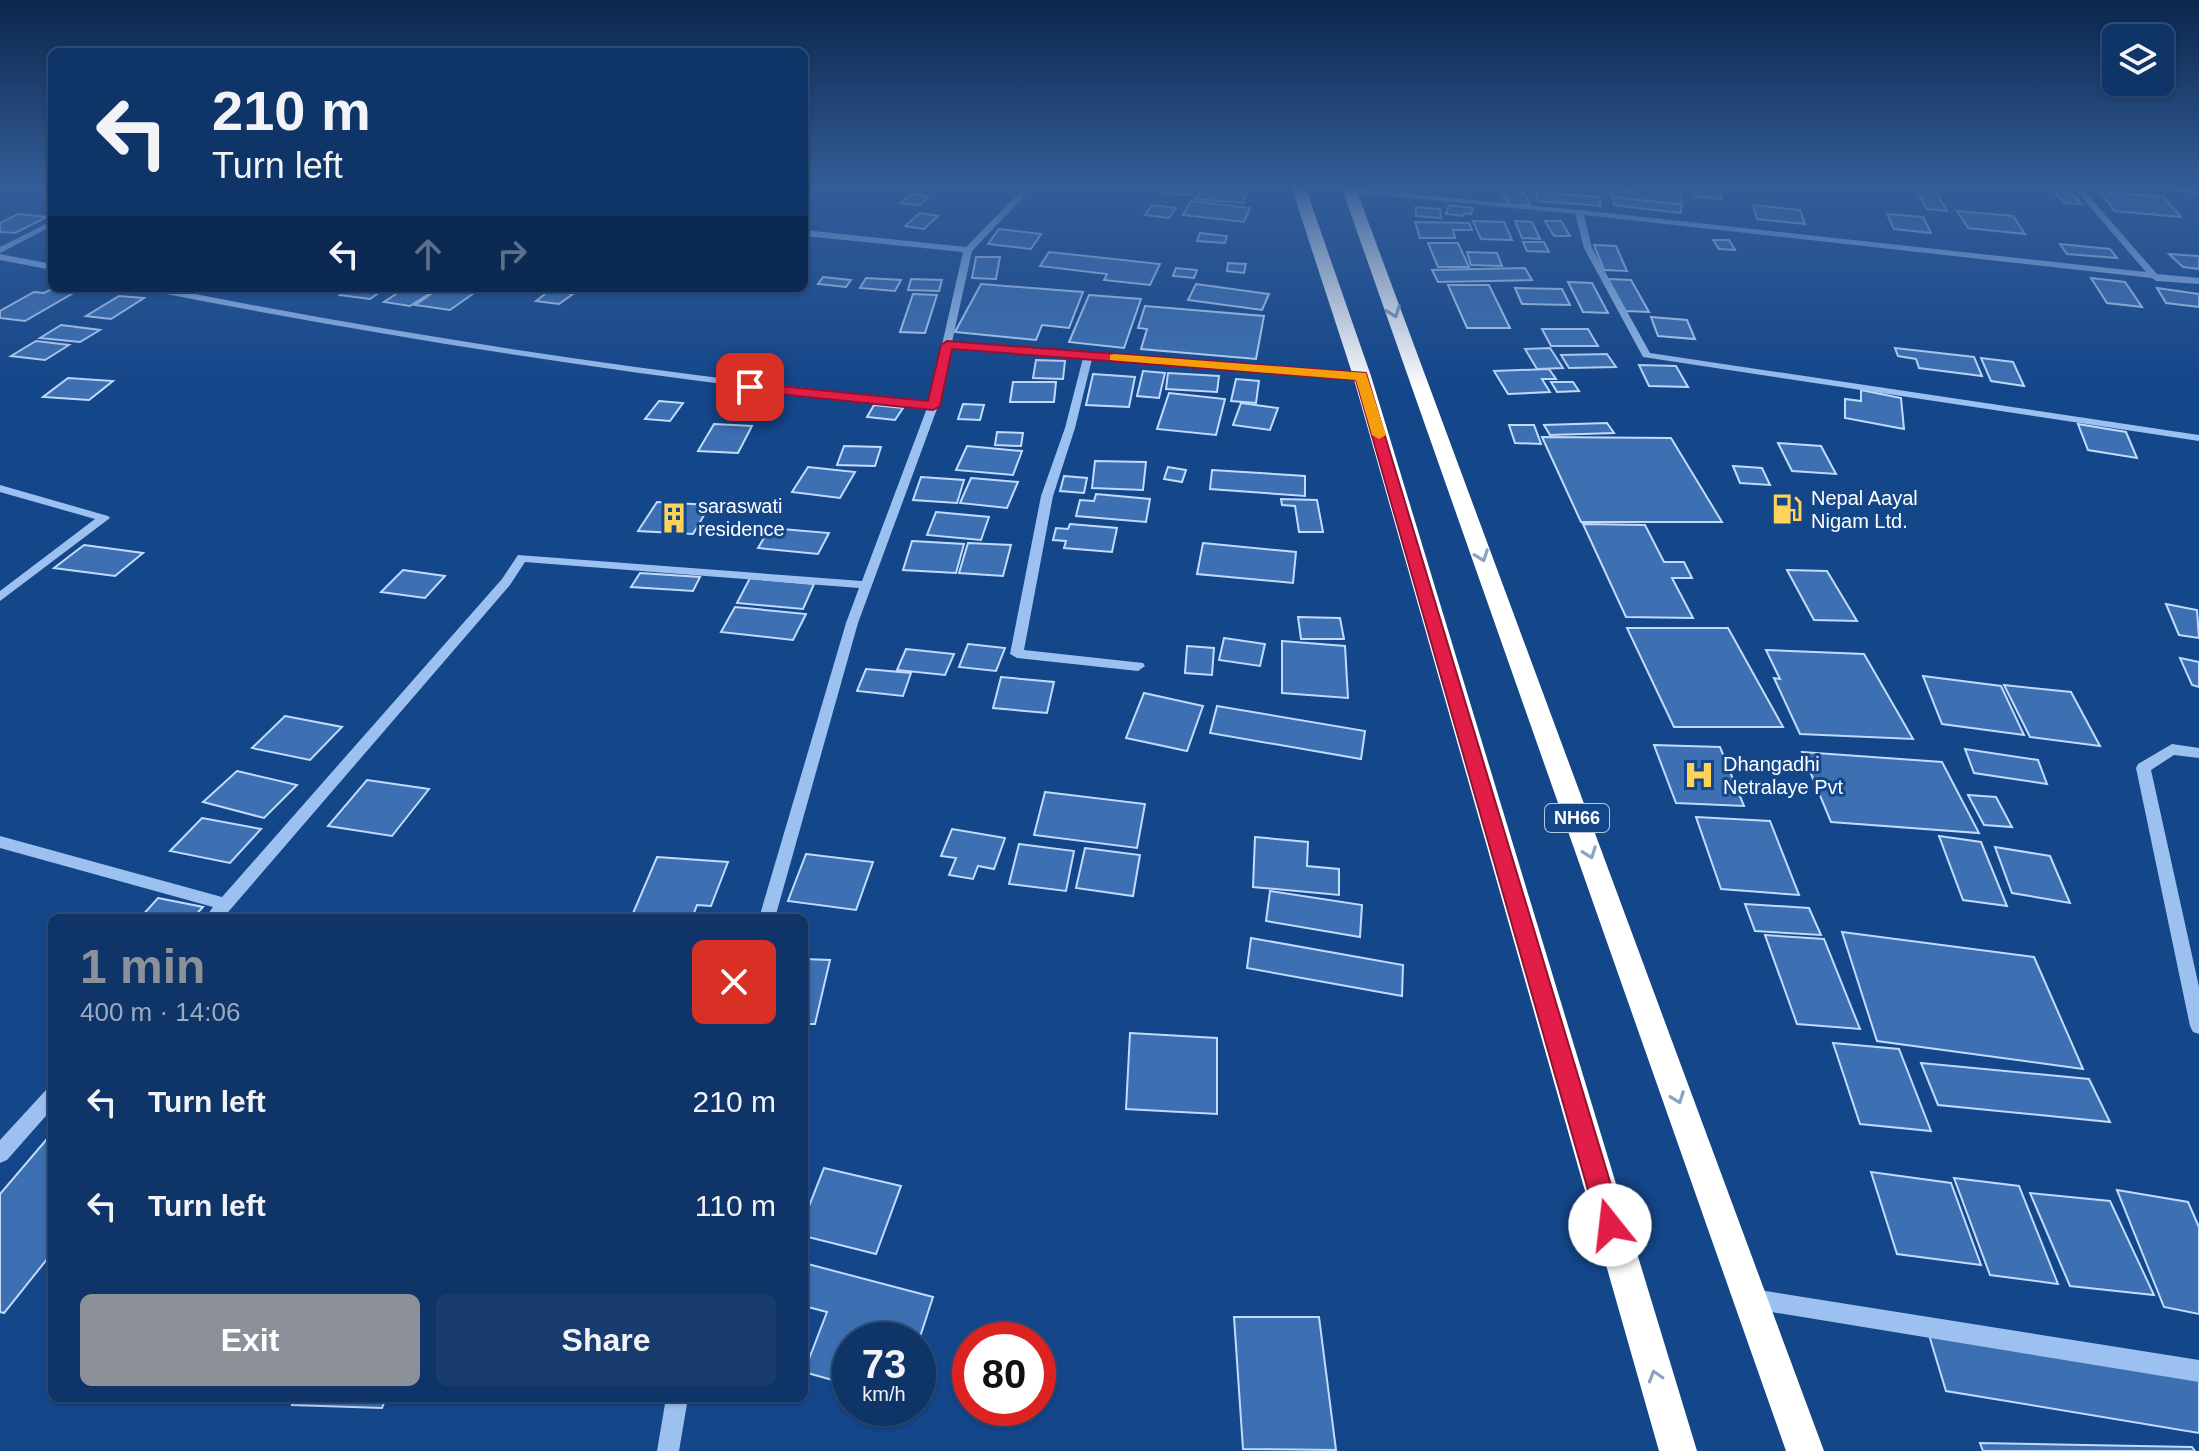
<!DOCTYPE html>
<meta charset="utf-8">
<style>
:root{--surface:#0f3468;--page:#183c6e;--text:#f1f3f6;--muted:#9baac0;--line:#2f4f7c;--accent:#8c9099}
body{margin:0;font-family:Arial,sans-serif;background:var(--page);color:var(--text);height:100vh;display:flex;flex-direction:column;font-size:30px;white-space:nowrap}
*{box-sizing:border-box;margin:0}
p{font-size:26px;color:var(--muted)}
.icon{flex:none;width:44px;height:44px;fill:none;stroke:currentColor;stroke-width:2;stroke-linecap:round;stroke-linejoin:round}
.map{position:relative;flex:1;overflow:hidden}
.panel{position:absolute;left:48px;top:914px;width:760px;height:488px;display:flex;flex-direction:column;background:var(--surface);border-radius:12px;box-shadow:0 2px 6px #0004,0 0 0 2px var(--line)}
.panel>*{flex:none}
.banner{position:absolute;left:48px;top:48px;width:760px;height:244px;border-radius:12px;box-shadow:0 2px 6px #0004,0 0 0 2px var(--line);background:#0f3468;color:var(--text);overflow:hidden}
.controls{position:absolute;left:2102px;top:24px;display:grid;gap:16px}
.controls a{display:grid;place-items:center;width:72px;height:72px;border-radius:12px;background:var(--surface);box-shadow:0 2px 6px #0004,0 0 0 2px var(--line);font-size:40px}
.speed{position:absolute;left:832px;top:1322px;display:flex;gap:16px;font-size:40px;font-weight:700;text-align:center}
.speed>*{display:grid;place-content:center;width:104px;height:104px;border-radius:50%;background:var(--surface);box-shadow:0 2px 6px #0004,0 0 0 2px var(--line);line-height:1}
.speed small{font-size:20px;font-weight:400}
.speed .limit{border:12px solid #d22;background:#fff;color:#111}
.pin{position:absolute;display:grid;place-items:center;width:68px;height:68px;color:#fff;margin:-34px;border-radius:16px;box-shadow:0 4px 12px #0006}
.me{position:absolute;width:88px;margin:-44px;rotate:344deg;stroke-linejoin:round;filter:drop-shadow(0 0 6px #0008)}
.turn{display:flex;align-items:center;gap:28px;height:168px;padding:0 32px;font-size:36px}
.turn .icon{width:104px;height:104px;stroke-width:2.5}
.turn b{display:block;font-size:56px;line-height:68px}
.lanes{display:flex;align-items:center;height:76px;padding:0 32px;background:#0003;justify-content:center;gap:40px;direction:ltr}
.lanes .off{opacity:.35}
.round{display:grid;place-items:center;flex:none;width:84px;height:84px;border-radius:12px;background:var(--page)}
.summary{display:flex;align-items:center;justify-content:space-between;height:136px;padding:0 32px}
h1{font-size:48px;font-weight:700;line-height:60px;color:var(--accent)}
.action{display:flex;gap:16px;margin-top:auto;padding:16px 32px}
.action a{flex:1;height:92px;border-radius:12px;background:var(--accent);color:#fff;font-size:32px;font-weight:700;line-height:92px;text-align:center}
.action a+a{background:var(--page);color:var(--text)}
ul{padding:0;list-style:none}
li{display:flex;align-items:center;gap:24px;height:104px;padding:0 32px}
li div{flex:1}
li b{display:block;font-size:30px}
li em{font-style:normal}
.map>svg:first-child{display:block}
</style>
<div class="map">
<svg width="2199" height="1451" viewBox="0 0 2199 1451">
<rect width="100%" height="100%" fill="#14468a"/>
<g fill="#3d70b3" stroke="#c2dbfb" stroke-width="2">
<path d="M1168 186H1170L1194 188 1191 195 1165 193Z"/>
<path d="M1499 186H1520L1530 205H1509Z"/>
<path d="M1661 186H1680L1682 205 1612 197V189L1631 191V187L1661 190Z"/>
<path d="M1692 186H1719L1722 199 1694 196Z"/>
<path d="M1914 186H1933L1947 211 1927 209Z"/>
<path d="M1201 187 1247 190 1243 203 1196 199Z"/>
<path d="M2099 191 2163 197 2181 217 2115 211Z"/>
<path d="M1536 192 1599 197 1601 206 1538 201Z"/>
<path d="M2054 192 2071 193 2082 204 2065 203Z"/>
<path d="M911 194 929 196 920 205 901 203Z"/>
<path d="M1614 197 1681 205V213L1614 205Z"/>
<path d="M1191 201 1250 208 1244 222 1183 215Z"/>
<path d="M1152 205 1176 208 1169 218 1145 215Z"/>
<path d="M1449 205 1473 208 1471 214 1464 213 1463 216 1446 214Z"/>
<path d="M1753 205 1800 210 1805 224 1757 219Z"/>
<path d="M1416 207 1440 209 1441 218 1416 216Z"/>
<path d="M1957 211 2013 216 2025 234 1968 228Z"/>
<path d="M920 213 938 216 924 229 905 226Z"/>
<path d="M18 214 47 217 15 233 0 232V223Z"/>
<path d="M1887 214 1923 217 1931 233 1894 229Z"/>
<path d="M1473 221 1504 222 1512 240 1481 239Z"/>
<path d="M1515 221 1532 222 1540 239 1522 238Z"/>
<path d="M1545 221H1561L1570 236H1554Z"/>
<path d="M1415 222 1469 223 1472 230H1453L1455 238H1420Z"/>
<path d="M999 229 1041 234 1031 249 988 244Z"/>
<path d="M1200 233 1227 236 1225 243 1197 241Z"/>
<path d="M1713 240H1729L1735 250 1719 249Z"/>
<path d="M1523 242H1544L1549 252 1527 251Z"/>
<path d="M1428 243H1458L1469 267H1438Z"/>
<path d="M2060 244 2110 249 2117 258 2067 254Z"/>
<path d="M1594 245 1616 246 1627 271 1604 270Z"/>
<path d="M1049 252 1160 264 1150 285 1104 280 1107 274 1040 266Z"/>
<path d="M1467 252 1497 253 1502 266 1471 265Z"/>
<path d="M2169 254 2199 256V269L2183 267Z"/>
<path d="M976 257H1000L996 279 972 278Z"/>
<path d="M1228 263 1246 264 1244 273 1227 271Z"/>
<path d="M1176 268 1197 270 1194 278 1173 276Z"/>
<path d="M1525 268 1532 280 1438 282 1432 270Z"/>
<path d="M823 277 851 280 846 287 818 284Z"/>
<path d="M866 278 901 280 895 291 860 288Z"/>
<path d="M2091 278 2125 282 2142 307 2107 303Z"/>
<path d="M911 279 942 280 939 291 908 290Z"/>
<path d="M1608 279 1631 280 1649 312 1625 311Z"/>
<path d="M1568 282 1592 283 1608 313 1583 312Z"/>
<path d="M981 284 1083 292 1069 328 1042 325 1036 340 955 332Z"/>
<path d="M1196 284 1269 294 1262 310 1188 300Z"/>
<path d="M1448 285H1489L1510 328H1467Z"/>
<path d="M350 288H386L370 299 340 295Z"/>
<path d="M405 288H426L435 290 410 306 384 302Z"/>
<path d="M440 288H481L450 310 415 305Z"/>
<path d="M1515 288 1562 289 1570 305 1522 304Z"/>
<path d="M2157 288 2199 294V307L2166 303Z"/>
<path d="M52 289 75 292 25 321 0 318V311L34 292 44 293Z"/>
<path d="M550 290 573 294 559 304 536 301Z"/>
<path d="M913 294 937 295 925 333 900 332Z"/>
<path d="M1089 295 1141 299 1124 348 1069 342Z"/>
<path d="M119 296 144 298 111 319 86 316Z"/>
<path d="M1145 306 1264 316 1256 359 1141 349 1147 329 1138 328Z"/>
<path d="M1651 317 1687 320 1695 339 1658 336Z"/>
<path d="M61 325 100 330 80 342 40 338Z"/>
<path d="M1542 329H1588L1598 346H1551Z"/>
<path d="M36 341 69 345 45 360 11 356Z"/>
<path d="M1550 348 1563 368 1537 369 1525 349Z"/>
<path d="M1895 348 1974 357 1982 376 1919 368 1916 359 1898 356Z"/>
<path d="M1607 354 1616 367 1569 368 1561 355Z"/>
<path d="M1981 358 2013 362 2024 386 1991 381Z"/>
<path d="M1036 360 1065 361 1063 379 1033 378Z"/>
<path d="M1639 365 1676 366 1688 387 1649 386Z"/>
<path d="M1549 369 1556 379H1542L1550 392 1508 394 1494 371Z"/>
<path d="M1143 371 1165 373 1159 398 1137 396Z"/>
<path d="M1168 373 1219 376 1217 392 1166 389Z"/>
<path d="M1093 374 1135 377 1129 407 1086 405Z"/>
<path d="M68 378 113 381 89 400 43 397Z"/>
<path d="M1236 379 1259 381 1256 403 1231 401Z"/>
<path d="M1013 382H1056L1054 402H1010Z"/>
<path d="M1551 382H1573L1579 391 1557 392Z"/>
<path d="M1861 390 1901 398 1904 429 1845 418V399L1861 401Z"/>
<path d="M1169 393 1225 399 1216 435 1157 429Z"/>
<path d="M659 401 683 403 670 421 645 419Z"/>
<path d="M1241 403 1278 408 1270 430 1233 425Z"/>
<path d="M963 404 984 405 980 420 958 419Z"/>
<path d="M874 405 903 408 895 420 867 417Z"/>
<path d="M1607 423 1614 433 1550 435 1544 425Z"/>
<path d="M714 424 752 426 738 453 698 451Z"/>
<path d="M2078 424 2126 432 2137 458 2088 450Z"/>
<path d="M1509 425H1534L1541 444 1515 443Z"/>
<path d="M997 432 1023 433 1021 446 995 445Z"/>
<path d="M1542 437 1671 438 1722 522H1581Z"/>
<path d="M1778 443 1821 446 1836 474 1792 471Z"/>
<path d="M844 446 881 447 875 466 837 465Z"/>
<path d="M967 446 1022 451 1013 475 956 470Z"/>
<path d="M1095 461 1146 462 1143 490 1092 488Z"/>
<path d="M1733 466 1762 468 1770 485 1740 483Z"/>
<path d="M808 467 855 472 840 498 792 492Z"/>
<path d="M1168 467 1186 470 1182 482 1164 479Z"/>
<path d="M1212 470 1305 476V496L1210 489Z"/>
<path d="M1064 476 1087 478 1084 493 1060 491Z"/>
<path d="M921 477 964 480 957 503 913 500Z"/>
<path d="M971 478 1018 482 1007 508 960 503Z"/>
<path d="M1096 494 1150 499 1146 522 1076 516 1080 500 1094 501Z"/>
<path d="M1281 499 1317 500 1323 532H1299L1295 506 1282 505Z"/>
<path d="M657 502 710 505 693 534 638 531Z"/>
<path d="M936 512 989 517 981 540 927 535Z"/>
<path d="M1070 524 1117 528 1112 552 1064 548 1066 541 1053 540 1056 528 1068 529Z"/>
<path d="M1583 524 1645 525 1664 562H1684L1692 578H1672L1693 618 1626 617Z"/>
<path d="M770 528 829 533 818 554 758 548Z"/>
<path d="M912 541 964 544 956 573 903 570Z"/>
<path d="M968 543 1011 545 1003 576 959 573Z"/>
<path d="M1203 543 1296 552 1293 583 1197 574Z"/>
<path d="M84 545 143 553 115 576 54 568Z"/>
<path d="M403 570 445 576 425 598 381 592Z"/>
<path d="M1787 570 1827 571 1857 621 1814 620Z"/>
<path d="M640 573 700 577 693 591 631 587Z"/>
<path d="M750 578 814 584 803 609 737 603Z"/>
<path d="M2166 604 2197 610 2199 638 2179 635Z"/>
<path d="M735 607 806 614 793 640 721 632Z"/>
<path d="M1298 617 1340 618 1344 639H1301Z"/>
<path d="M1627 628H1728L1783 727H1674Z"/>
<path d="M1224 638 1265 644 1260 666 1219 660Z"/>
<path d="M1282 641 1345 646 1348 698 1282 693Z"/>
<path d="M968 644 1005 648 996 671 959 667Z"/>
<path d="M1187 646 1214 648 1212 675 1185 673Z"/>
<path d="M906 649 954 654 945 675 897 670Z"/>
<path d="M1766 650 1864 654 1913 739 1800 734 1774 678 1780 679Z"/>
<path d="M2180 658 2199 662V687L2192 685Z"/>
<path d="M866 669 911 673 903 696 857 691Z"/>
<path d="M1923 676 2001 686 2024 735 1942 724Z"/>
<path d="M1001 677 1054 682 1047 713 993 708Z"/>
<path d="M2004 685 2071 692 2100 746 2030 737Z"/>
<path d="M1144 693 1203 706 1187 751 1126 738Z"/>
<path d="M1217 706 1365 731 1361 759 1210 733Z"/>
<path d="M285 716 342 727 310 760 252 748Z"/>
<path d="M1654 745 1720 747 1744 806 1676 803Z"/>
<path d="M1965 749 2038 760 2047 784 1974 773Z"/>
<path d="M1802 752 1942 762 1979 833 1831 822Z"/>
<path d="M237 771 297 785 264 818 203 802Z"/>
<path d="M367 780 429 789 392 836 328 826Z"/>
<path d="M1045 792 1145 804 1137 848 1034 835Z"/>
<path d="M1968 795 1996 797 2012 827 1984 825Z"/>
<path d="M1696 817 1770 821 1799 895 1721 889Z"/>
<path d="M202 818 261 829 230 863 170 851Z"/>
<path d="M952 829 1005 838 994 869 978 866 973 879 949 875 956 858 941 856Z"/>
<path d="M1939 836 1981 842 2007 906 1963 900Z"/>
<path d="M1255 837 1308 842 1307 866 1339 869V895L1253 887Z"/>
<path d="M1019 844 1074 851 1066 891 1009 884Z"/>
<path d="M1995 847 2050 856 2070 903 2012 893Z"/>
<path d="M1085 848 1140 855 1133 896 1076 888Z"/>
<path d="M806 854 873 862 856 910 788 901Z"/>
<path d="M657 857 728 862 711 906 697 905 692 918H631Z"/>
<path d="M1270 891 1362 905 1360 937 1266 921Z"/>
<path d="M158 898 203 907 193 918H140Z"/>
<path d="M1745 904 1809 908 1821 935 1755 931Z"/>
<path d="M1842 932 2034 957 2083 1069 1877 1041Z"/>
<path d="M1765 935 1824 939 1860 1029 1797 1024Z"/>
<path d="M1251 938 1403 965 1402 996 1247 968Z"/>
<path d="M804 959 830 960 815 1024H804Z"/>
<path d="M1130 1033 1217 1038V1114L1126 1109Z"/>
<path d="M1833 1043 1899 1049 1931 1131 1860 1124Z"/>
<path d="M1921 1063 2089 1079 2110 1122 1938 1105Z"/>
<path d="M52 1133V1253L4 1313 0 1312V1194Z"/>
<path d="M824 1168 901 1186 876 1254 804 1236V1219Z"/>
<path d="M1871 1172 1951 1183 1981 1265 1897 1254Z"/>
<path d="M1954 1178 2019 1186 2058 1284 1990 1275Z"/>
<path d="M2117 1190 2188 1202 2199 1227V1314L2164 1307Z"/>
<path d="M2030 1193 2110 1201 2154 1295 2070 1286Z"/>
<path d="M804 1263 933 1297 918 1343V1340H850V1385L804 1372 827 1312 804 1306Z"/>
<path d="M1234 1317H1319L1336 1450 1243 1449Z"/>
<path d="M1929 1335 2199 1378V1433L1946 1391Z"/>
<path d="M295 1398H386L382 1408 292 1405Z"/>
<path d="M1980 1443 2192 1447 2195 1451H1983Z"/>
</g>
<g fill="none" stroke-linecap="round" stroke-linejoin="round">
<g fill="#9cc0f0" fill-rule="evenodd">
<path d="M1026 186H1034L972 251 952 342 1362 373 1367 376 1362 379 1092 359 1075 428 1053 496 1024 650 1143 663 1145 666 1138 671 1017 658 1010 654 1041 496 1065 428 1083 358 951 348 938 406 858 623 775 918H759L846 623 859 588 525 562 510 585 223 918H205L213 907 0 848V836L222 897 502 579 518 555 862 581 927 408C666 380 408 342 151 291L146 288H165C418 339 672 375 929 402L963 252 804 236V230L966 247Z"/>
<path d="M2072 186H2080L2157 274 2199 278V284L2156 281 2152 278 1584 215 1592 248 1650 353 2199 435V441L1643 357 1584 248 1575 214 1350 192 1346 190 1350 188 1579 210 2146 272Z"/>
<path d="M2137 186 2199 190V194L2141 188Z"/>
<path d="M52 221V226L0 253V247Z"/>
<path d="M0 254 52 264V270L0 260Z"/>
<path d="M0 485 108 516 110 518 0 601V591L95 519 0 492Z"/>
<path d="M2172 744 2199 748V758L2174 755 2151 770 2199 987V1034L2193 1032 2190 1026 2136 768 2138 764Z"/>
<path d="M52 1087V1109L7 1160 0 1163V1140L46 1090Z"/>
<path d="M1753 1289 2199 1360V1382L1753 1309 1746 1306 1743 1299 1746 1292Z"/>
<path d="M666 1398H688L679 1451H657Z"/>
</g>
<g fill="#fff" fill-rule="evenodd">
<path d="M1291 186H1305L1371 376 1697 1451H1659L1353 376Z"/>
<path d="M1341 186H1355L1824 1451H1786Z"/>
</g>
</g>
<defs><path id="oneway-chevron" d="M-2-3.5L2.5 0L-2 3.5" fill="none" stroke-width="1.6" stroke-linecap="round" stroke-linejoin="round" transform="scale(2)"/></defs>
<g stroke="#8aa2c4">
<use href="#oneway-chevron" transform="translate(1394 312) rotate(70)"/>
<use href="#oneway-chevron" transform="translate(1482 556) rotate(70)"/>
<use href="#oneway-chevron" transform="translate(1590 853) rotate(70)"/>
<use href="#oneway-chevron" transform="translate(1678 1098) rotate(70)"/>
<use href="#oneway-chevron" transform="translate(1655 1376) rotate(-107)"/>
</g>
<linearGradient id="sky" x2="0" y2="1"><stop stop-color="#0b264c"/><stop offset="0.48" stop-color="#345d98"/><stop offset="1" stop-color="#345d98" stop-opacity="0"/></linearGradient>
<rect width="2199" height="389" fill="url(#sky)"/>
<path fill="#e11d48" stroke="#92132f" stroke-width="2" d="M947 341 1366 373 1623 1225 1619 1234 1610 1238 1601 1234 1598 1225 1356 380 952 349 940 406 933 410 750 391 743 387 750 383 928 401 941 345Z"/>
<path fill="#f59e0b" d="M1114 354 1366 373 1386 435 1379 439 1372 435 1356 380 1110 360V355Z"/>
<defs>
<g id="fuel-bare" transform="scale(2.4)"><path d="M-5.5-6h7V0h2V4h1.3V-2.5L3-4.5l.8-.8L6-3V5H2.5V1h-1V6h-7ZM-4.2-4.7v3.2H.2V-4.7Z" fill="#ffd25a" stroke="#14468a" stroke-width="2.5" paint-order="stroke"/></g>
<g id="building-bare" transform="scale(2.4)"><path d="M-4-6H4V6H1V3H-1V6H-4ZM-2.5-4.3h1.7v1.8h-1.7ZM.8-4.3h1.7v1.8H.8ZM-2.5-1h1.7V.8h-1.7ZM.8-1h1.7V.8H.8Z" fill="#ffd25a" stroke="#14468a" stroke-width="2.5" paint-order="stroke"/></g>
<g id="hospital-bare" transform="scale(2.4)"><path d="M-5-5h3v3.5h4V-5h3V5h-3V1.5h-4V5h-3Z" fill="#ffd25a" stroke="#14468a" stroke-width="2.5" paint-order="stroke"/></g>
</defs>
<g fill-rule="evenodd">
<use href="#fuel-bare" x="1787" y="509"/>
<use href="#building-bare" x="674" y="518"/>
<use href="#hospital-bare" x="1699" y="775"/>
</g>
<g text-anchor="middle" stroke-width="6" stroke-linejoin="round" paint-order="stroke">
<rect fill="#14468a" stroke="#b8c8dc" stroke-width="2" x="1545" y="804" width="64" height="28" rx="6"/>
<g font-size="18" font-weight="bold" fill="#fff">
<text x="1577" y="824">NH66</text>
</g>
<g font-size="20" fill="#fff" stroke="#14468a" text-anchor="start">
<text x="1811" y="505">Nepal Aayal<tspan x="1811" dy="23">Nigam Ltd.</tspan></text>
<text x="698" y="513">saraswati<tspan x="698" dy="23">residence</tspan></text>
<text x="1723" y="771">Dhangadhi<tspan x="1723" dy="23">Netralaye Pvt</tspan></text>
</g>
</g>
</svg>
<div class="controls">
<a><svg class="icon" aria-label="layers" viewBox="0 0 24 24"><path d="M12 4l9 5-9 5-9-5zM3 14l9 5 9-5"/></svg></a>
</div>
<div class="speed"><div>73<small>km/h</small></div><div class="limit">80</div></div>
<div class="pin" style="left:750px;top:387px;background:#d93025"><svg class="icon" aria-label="arrive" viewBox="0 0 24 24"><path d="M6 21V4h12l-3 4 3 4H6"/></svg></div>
<svg class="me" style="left:1610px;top:1225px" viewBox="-20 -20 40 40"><circle r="19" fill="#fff"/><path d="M0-13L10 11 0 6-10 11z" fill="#e11d48"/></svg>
<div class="banner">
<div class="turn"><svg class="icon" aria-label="left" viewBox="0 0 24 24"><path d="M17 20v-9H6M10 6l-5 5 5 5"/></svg><div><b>210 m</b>Turn left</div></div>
<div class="lanes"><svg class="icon" aria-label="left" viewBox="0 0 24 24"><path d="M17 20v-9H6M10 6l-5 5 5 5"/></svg><svg class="icon off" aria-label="ahead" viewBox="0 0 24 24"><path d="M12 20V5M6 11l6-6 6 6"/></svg><svg class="icon off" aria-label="right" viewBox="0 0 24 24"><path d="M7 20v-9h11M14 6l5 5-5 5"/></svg></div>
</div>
<section class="panel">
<div class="summary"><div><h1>1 min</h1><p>400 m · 14:06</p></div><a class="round" style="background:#d93025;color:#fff"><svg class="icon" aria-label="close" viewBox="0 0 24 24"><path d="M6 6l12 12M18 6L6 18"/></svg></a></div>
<ul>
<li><svg class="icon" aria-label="left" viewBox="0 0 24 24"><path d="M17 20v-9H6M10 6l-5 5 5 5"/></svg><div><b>Turn left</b></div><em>210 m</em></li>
<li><svg class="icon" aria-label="left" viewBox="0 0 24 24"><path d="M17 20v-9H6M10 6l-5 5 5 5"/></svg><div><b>Turn left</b></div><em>110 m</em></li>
</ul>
<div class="action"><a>Exit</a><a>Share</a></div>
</section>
</div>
